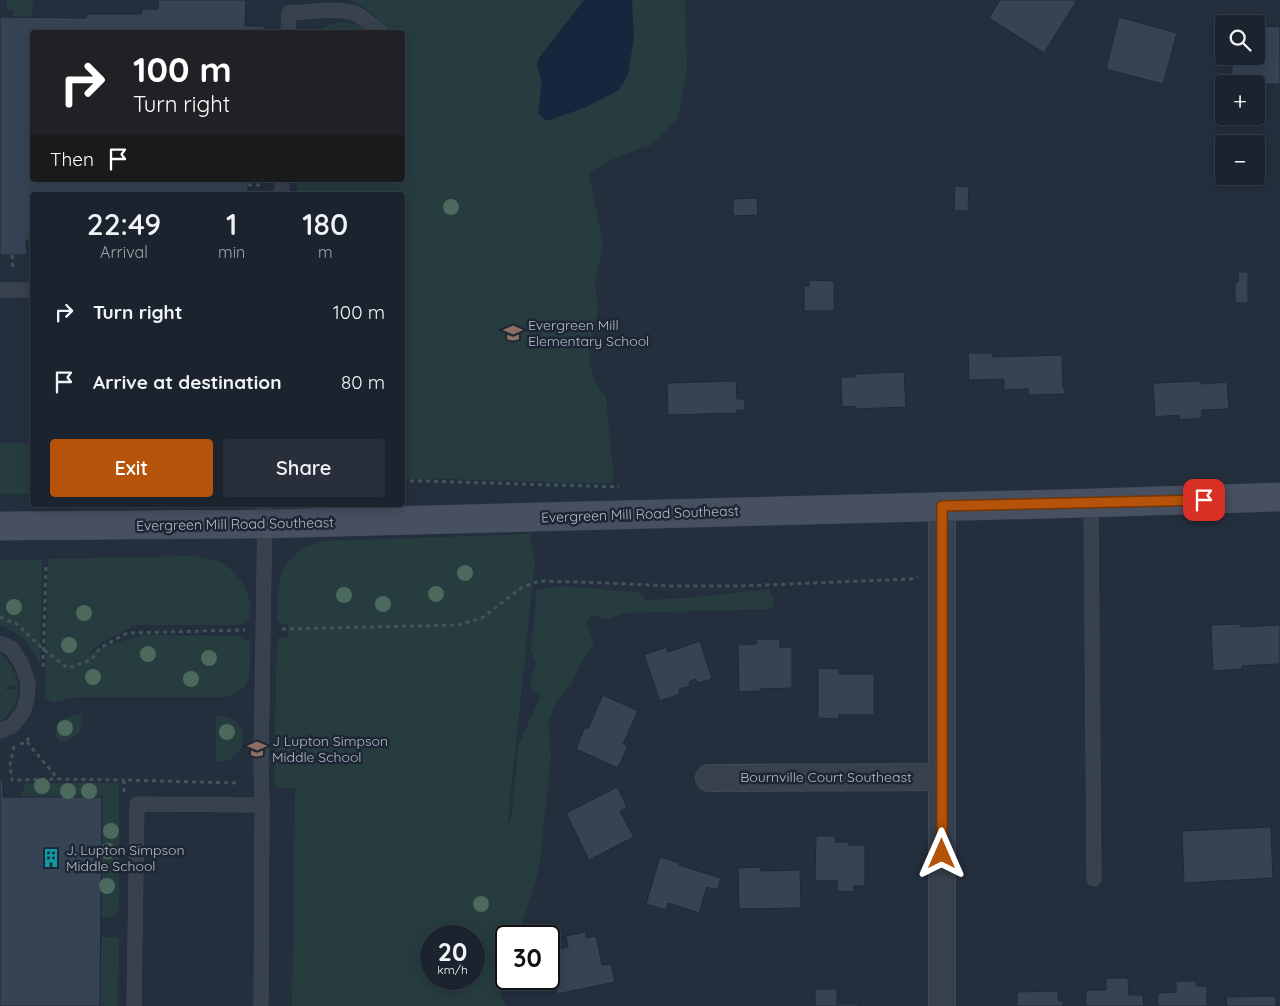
<!DOCTYPE html>
<meta charset="utf-8">
<style>
:root{--surface:#1b232e;--page:#282f3a;--text:#f1f3f6;--muted:#a0a4aa;--line:#39404a;--accent:#b45309}
body{margin:0;font-family:Quicksand,sans-serif;background:var(--page);color:var(--text);height:100vh;display:flex;flex-direction:column;font-size:19px;white-space:nowrap}
*{box-sizing:border-box;margin:0}
p{font-size:16px;color:var(--muted)}
.icon{flex:none;width:28px;height:28px;fill:none;stroke:currentColor;stroke-width:2;stroke-linecap:round;stroke-linejoin:round}
.map{position:relative;flex:1;overflow:hidden}
.sheet{position:absolute;left:30px;top:192px;width:375px;height:315px;display:flex;flex-direction:column;background:var(--surface);border-radius:5px;box-shadow:0 2px 12px #0003,0 0 0 1px var(--line)}
.sheet>*{flex:none}
.guide{position:absolute;left:30px;top:30px;width:375px;height:152px;border-radius:5px;box-shadow:0 2px 12px #0003,0 0 0 1px var(--line);background:#202124;color:#fff;overflow:hidden}
.fabs{position:absolute;left:1215px;top:15px;display:grid;gap:10px}
.fabs a{display:grid;place-items:center;width:50px;height:50px;border-radius:5px;background:var(--surface);box-shadow:0 2px 12px #0003,0 0 0 1px var(--line);font-size:25px}
.speed{position:absolute;left:420px;top:925px;display:flex;gap:10px;font-size:25px;font-weight:700;text-align:center}
.speed>*{display:grid;place-content:center;width:65px;height:65px;border-radius:50%;background:var(--surface);box-shadow:0 2px 12px #0003,0 0 0 1px var(--line);line-height:1}
.speed small{font-size:12px;font-weight:400}
.speed .limit{border:2px solid #111;border-radius:8px;background:#fff;color:#111}
.pin{position:absolute;display:grid;place-items:center;width:42px;height:42px;color:#fff;margin:-21px;border-radius:10px;box-shadow:0 2px 8px #0006}
.me{position:absolute;width:55px;margin:-28px;rotate:0deg;stroke-linejoin:round;filter:drop-shadow(0 0 4px #0008)}
.turn{display:flex;align-items:center;gap:18px;height:105px;padding:0 20px;font-size:22px}
.turn .icon{width:65px;height:65px;stroke-width:2.5}
.turn b{display:block;font-size:35px;line-height:42px}
.then{display:flex;align-items:center;height:48px;padding:0 20px;background:#0003;gap:10px;font-size:19px}
.eta{display:flex;justify-content:space-evenly;align-items:center;height:85px;text-align:center}
.eta b{font-size:30px;font-weight:600;line-height:35px}
.cta{display:flex;gap:10px;margin-top:auto;padding:10px 20px}
.cta a{flex:1;height:58px;border-radius:5px;background:var(--accent);color:#fff;font-size:20px;font-weight:600;line-height:58px;text-align:center}
.cta a+a{background:var(--page);color:var(--text)}
ul{padding:0;list-style:none}
li{display:flex;align-items:center;gap:15px;height:70px;padding:0 20px}
li div{flex:1}
li b{display:block;font-size:19px}
li em{font-style:normal}
.map>svg:first-child{display:block}
</style>
<div class="map">
<svg width="1280" height="1006" viewBox="0 0 1280 1006">
<rect width="100%" height="100%" fill="#242f3e"/>
<g fill="#263c3f" fill-rule="evenodd">
<path d="M7 0H33L32 17 13 18V10H9L6 7Z"/>
<path d="M351 0H685L687 70 678 118 652 145 638 149 611 160 589 173 603 244 595 283 598 310 589 350 591 370 596 384 606 397 613 472 612 484 448 479H403L402 195H297V180H402V32H387C377 14 368 10 351 0Z"/>
<path d="M343 22C353 23 361 25 368 32H318C326 25 334 23 343 22Z"/>
<rect x="0" y="443" width="32" height="51"/>
<path d="M530 534 535 562 507 828 512 814 518 746 540 697 530 686 533 672 536 663 531 650 537 590 560 586 640 592 646 600 686 598 769 589 774 600 771 609 626 613 609 619 593 616 586 621 594 643 581 663 571 685 556 702 548 724 551 756 539 870 518 936H506V976L500 996 506 1006H292L295 788H279L276 786 274 778 277 639 288 636V625L277 622C279 579 276 555 323 541ZM474 936V979H431V936Z"/>
<path d="M194 556C202 558 210 559 217 561 233 567 248 586 250 603 250 609 249 614 249 619L239 625H134L94 648 87 655 100 648 142 635 238 636 250 642C250 665 255 691 226 697H76L53 703 45 698 48 559Z"/>
<path d="M0 560H42L40 664C31 645 20 633 0 625Z"/>
<path d="M0 654C10 661 16 673 18 685L6 687V690L18 688C18 703 11 712 0 722Z"/>
<path d="M82 714C81 735 80 736 60 742L55 737C59 719 64 716 82 714Z"/>
<path d="M216 716C255 714 249 766 216 761Z"/>
<path d="M26 783H119V909L112 917 101 918 102 797H22V792Z"/>
<path d="M101 937H117L119 940 118 1006H100Z"/>
</g>
<path fill="#17263c" d="M584 0H632L634 36 628 75 619 90 584 108 546 121 538 113 542 81 537 67 538 59Z"/>
<g fill="#364354" stroke="#1f2835">
<path d="M158 0H246L245 26H264V32H32V180H248V195H32V240H26L27 255H0V17L86 18V14H141L142 9H158Z"/>
<path d="M1000 0H1077L1044 53 989 18Z"/>
<path d="M1119 17 1177 33 1163 84 1106 69Z"/>
<path d="M1280 26V84H1232V56H1256V27Z"/>
<path d="M955 186 969 187 968 211H954Z"/>
<path d="M757 198 758 215 733 216V199Z"/>
<path d="M1238 272H1248V303H1235V283L1238 282Z"/>
<path d="M809 280 834 281V311H804V286H809Z"/>
<path d="M968 353H993V357L1062 355 1063 388H1065V394L1028 395V389L1004 390V379L969 380Z"/>
<path d="M904 372 906 407 856 409V406L842 407 841 377H855V374Z"/>
<path d="M736 381 737 399H744L745 410H737V413L668 415 667 383Z"/>
<path d="M1201 381V384L1227 382 1229 409 1202 410V418L1179 420V415L1155 417 1153 383Z"/>
<path d="M1240 624 1241 627 1280 625V664L1242 666V669L1213 671 1211 625Z"/>
<path d="M757 639H780V647H792V688L760 689V691L739 692 738 645 756 644Z"/>
<path d="M700 641 712 679 698 683 696 679 689 682 690 686 679 689 680 694 660 701 644 655 666 647 668 652Z"/>
<path d="M818 668 839 669V674H874V715H839V719L818 718Z"/>
<path d="M603 695 638 711 623 744 628 746 618 768 576 749 585 727 588 729Z"/>
<path d="M0 779H3V797H102L100 1006H0Z"/>
<path d="M617 787 627 807 620 812 634 837 589 860 566 813Z"/>
<path d="M1271 827 1273 878 1184 883 1182 831Z"/>
<path d="M816 836H835V842H849V845H865V886H854V892L837 891V881H815Z"/>
<path d="M660 857 680 863 679 865 721 878 717 890 707 887 699 913 668 903 666 910 646 904Z"/>
<path d="M761 867V871L800 870 801 908 739 909 738 868Z"/>
<path d="M586 932V938L596 936 602 965 611 964 615 982 557 994 549 951 568 947 566 936Z"/>
<path d="M1106 978H1128L1129 995H1143L1144 1006H1086V990H1106Z"/>
<path d="M1176 981H1196V986H1207V1006H1158V993L1176 992Z"/>
<path d="M815 989H837V1004H858L859 1006H815Z"/>
<path d="M1058 991V1001H1063V1006H1017V992Z"/>
<path d="M1276 996V1006H1227L1226 997Z"/>
</g>
<g fill="none" stroke-linecap="round" stroke-linejoin="round">
<g stroke="#414a57" stroke-width="15">
<g id="service">
<path d="M288 32 289 13C309 12 331 8 351 12 362 15 372 25 380 32"/>
<path d="M282 195V180"/>
<path d="M0 290H32"/>
<path d="M1091 503 1094 879"/>
<path d="M0 643 11 648 21 663 28 682 27 699 23 712 12 726 0 731"/>
<path d="M134 1006 137 804 262 805"/>
<path d="M261 1006 262 805 261 768 265 505"/>
</g>
</g>
<g stroke="#414a57" stroke-width="28">
<g id="minor">
<path d="M942 506V1006"/>
<path d="M709 778 942 777"/>
</g>
</g>
<g stroke="#414a57" stroke-width="29">
<path id="secondary" d="M0 526 265 524 1091 503 1280 497"/>
</g>
<g stroke="#3f5557" stroke-width="3" stroke-dasharray="4 4" stroke-linecap="butt">
<path d="M248 185H261"/>
<path d="M12 255 13 268"/>
<path d="M402 481H423L619 487"/>
<path d="M0 617 17 624 43 649 68 668 91 660 100 648 127 633 245 630"/>
<path d="M282 629 458 625 482 618 521 588 539 581 608 583 671 586H740L911 579 918 577"/>
<path d="M43 667 46 563"/>
<path d="M27 742 58 779"/>
<path d="M20 744 27 742 29 736"/>
<path d="M14 746 10 765 12 780 58 779 124 780"/>
<path d="M124 792V780L237 783"/>
</g>
<use href="#service" stroke="#38414e" stroke-width="14"/>
<use href="#minor" stroke="#38414e" stroke-width="26"/>
<use href="#secondary" stroke="#465061" stroke-width="28"/>
</g>
<g fill="#4b6a5d">
<circle cx="451" cy="207" r="8"/>
<circle cx="465" cy="573" r="8"/>
<circle cx="436" cy="594" r="8"/>
<circle cx="344" cy="595" r="8"/>
<circle cx="383" cy="604" r="8"/>
<circle cx="14" cy="607" r="8"/>
<circle cx="84" cy="613" r="8"/>
<circle cx="69" cy="645" r="8"/>
<circle cx="148" cy="654" r="8"/>
<circle cx="209" cy="658" r="8"/>
<circle cx="93" cy="677" r="8"/>
<circle cx="191" cy="679" r="8"/>
<circle cx="65" cy="728" r="8"/>
<circle cx="227" cy="732" r="8"/>
<circle cx="42" cy="786" r="8"/>
<circle cx="68" cy="791" r="8"/>
<circle cx="89" cy="791" r="8"/>
<circle cx="111" cy="831" r="8"/>
<circle cx="108" cy="851" r="8"/>
<circle cx="107" cy="886" r="8"/>
<circle cx="481" cy="904" r="8"/>
</g>
<g fill="none" stroke-linecap="round" stroke-linejoin="round">
<g stroke="#753606" stroke-width="12">
<path id="route" d="M942 854V506L1204 500"/>
</g>
<use href="#route" stroke="#b45309" stroke-width="9"/>
</g>
<defs>
<g id="school-bare" transform="scale(1.5)"><path d="M0-5L7-2L0 1L-7-2ZM-4 1L0 2.5L4 1V4Q0 6-4 4Z" fill="#8d6e63" stroke="#1d2633" stroke-width="2.5" paint-order="stroke"/></g>
<g id="building-bare" transform="scale(1.5)"><path d="M-4-6H4V6H1V3H-1V6H-4ZM-2.5-4.3h1.7v1.8h-1.7ZM.8-4.3h1.7v1.8H.8ZM-2.5-1h1.7V.8h-1.7ZM.8-1h1.7V.8H.8Z" fill="#0f9aa8" stroke="#1d2633" stroke-width="2.5" paint-order="stroke"/></g>
</defs>
<g fill-rule="evenodd">
<use href="#school-bare" x="513" y="333"/>
<use href="#school-bare" x="257" y="749"/>
<use href="#building-bare" x="51" y="858"/>
</g>
<g text-anchor="middle" stroke-width="5" stroke-linejoin="round" paint-order="stroke">
<g font-size="14" fill="#b4bcc9" stroke="#1d2633" text-anchor="start">
<text x="528" y="330">Evergreen Mill<tspan x="528" dy="16">Elementary School</tspan></text>
<text x="272" y="746">J Lupton Simpson<tspan x="272" dy="16">Middle School</tspan></text>
<text x="66" y="855">J. Lupton Simpson<tspan x="66" dy="16">Middle School</tspan></text>
</g>
<g font-size="14" fill="#b4bcc9" stroke="#1d2633">
<text transform="translate(640 514) rotate(-2)" y="5">Evergreen Mill Road Southeast</text>
<text transform="translate(235 524) rotate(-1)" y="5">Evergreen Mill Road Southeast</text>
<text x="826" y="782">Bournville Court Southeast</text>
</g>
</g>
</svg>
<div class="fabs">
<a><svg class="icon" aria-label="search" viewBox="0 0 24 24"><circle cx="10" cy="10" r="6"/><path d="M15 15l6 6"/></svg></a>
<a>+</a>
<a>−</a>
</div>
<div class="speed"><div>20<small>km/h</small></div><div class="limit">30</div></div>
<div class="pin" style="left:1204px;top:500px;background:#d93025"><svg class="icon" aria-label="arrive" viewBox="0 0 24 24"><path d="M6 21V4h12l-3 4 3 4H6"/></svg></div>
<svg class="me" style="left:942px;top:854px" viewBox="-20 -20 40 40"><path d="M0-17L14 15 0 8-14 15z" fill="#b45309" stroke="#fff" stroke-width="4"/></svg>
<div class="guide">
<div class="turn"><svg class="icon" aria-label="right" viewBox="0 0 24 24"><path d="M7 20v-9h11M14 6l5 5-5 5"/></svg><div><b>100 m</b>Turn right</div></div>
<div class="then">Then<svg class="icon" aria-label="arrive" viewBox="0 0 24 24"><path d="M6 21V4h12l-3 4 3 4H6"/></svg></div>
</div>
<section class="sheet">
<div class="eta">
<div><b>22:49</b><p>Arrival</p></div>
<div><b>1</b><p>min</p></div>
<div><b>180</b><p>m</p></div>
</div>
<ul>
<li><svg class="icon" aria-label="right" viewBox="0 0 24 24"><path d="M7 20v-9h11M14 6l5 5-5 5"/></svg><div><b>Turn right</b></div><em>100 m</em></li>
<li><svg class="icon" aria-label="arrive" viewBox="0 0 24 24"><path d="M6 21V4h12l-3 4 3 4H6"/></svg><div><b>Arrive at destination</b></div><em>80 m</em></li>
</ul>
<div class="cta"><a>Exit</a><a>Share</a></div>
</section>
</div>
